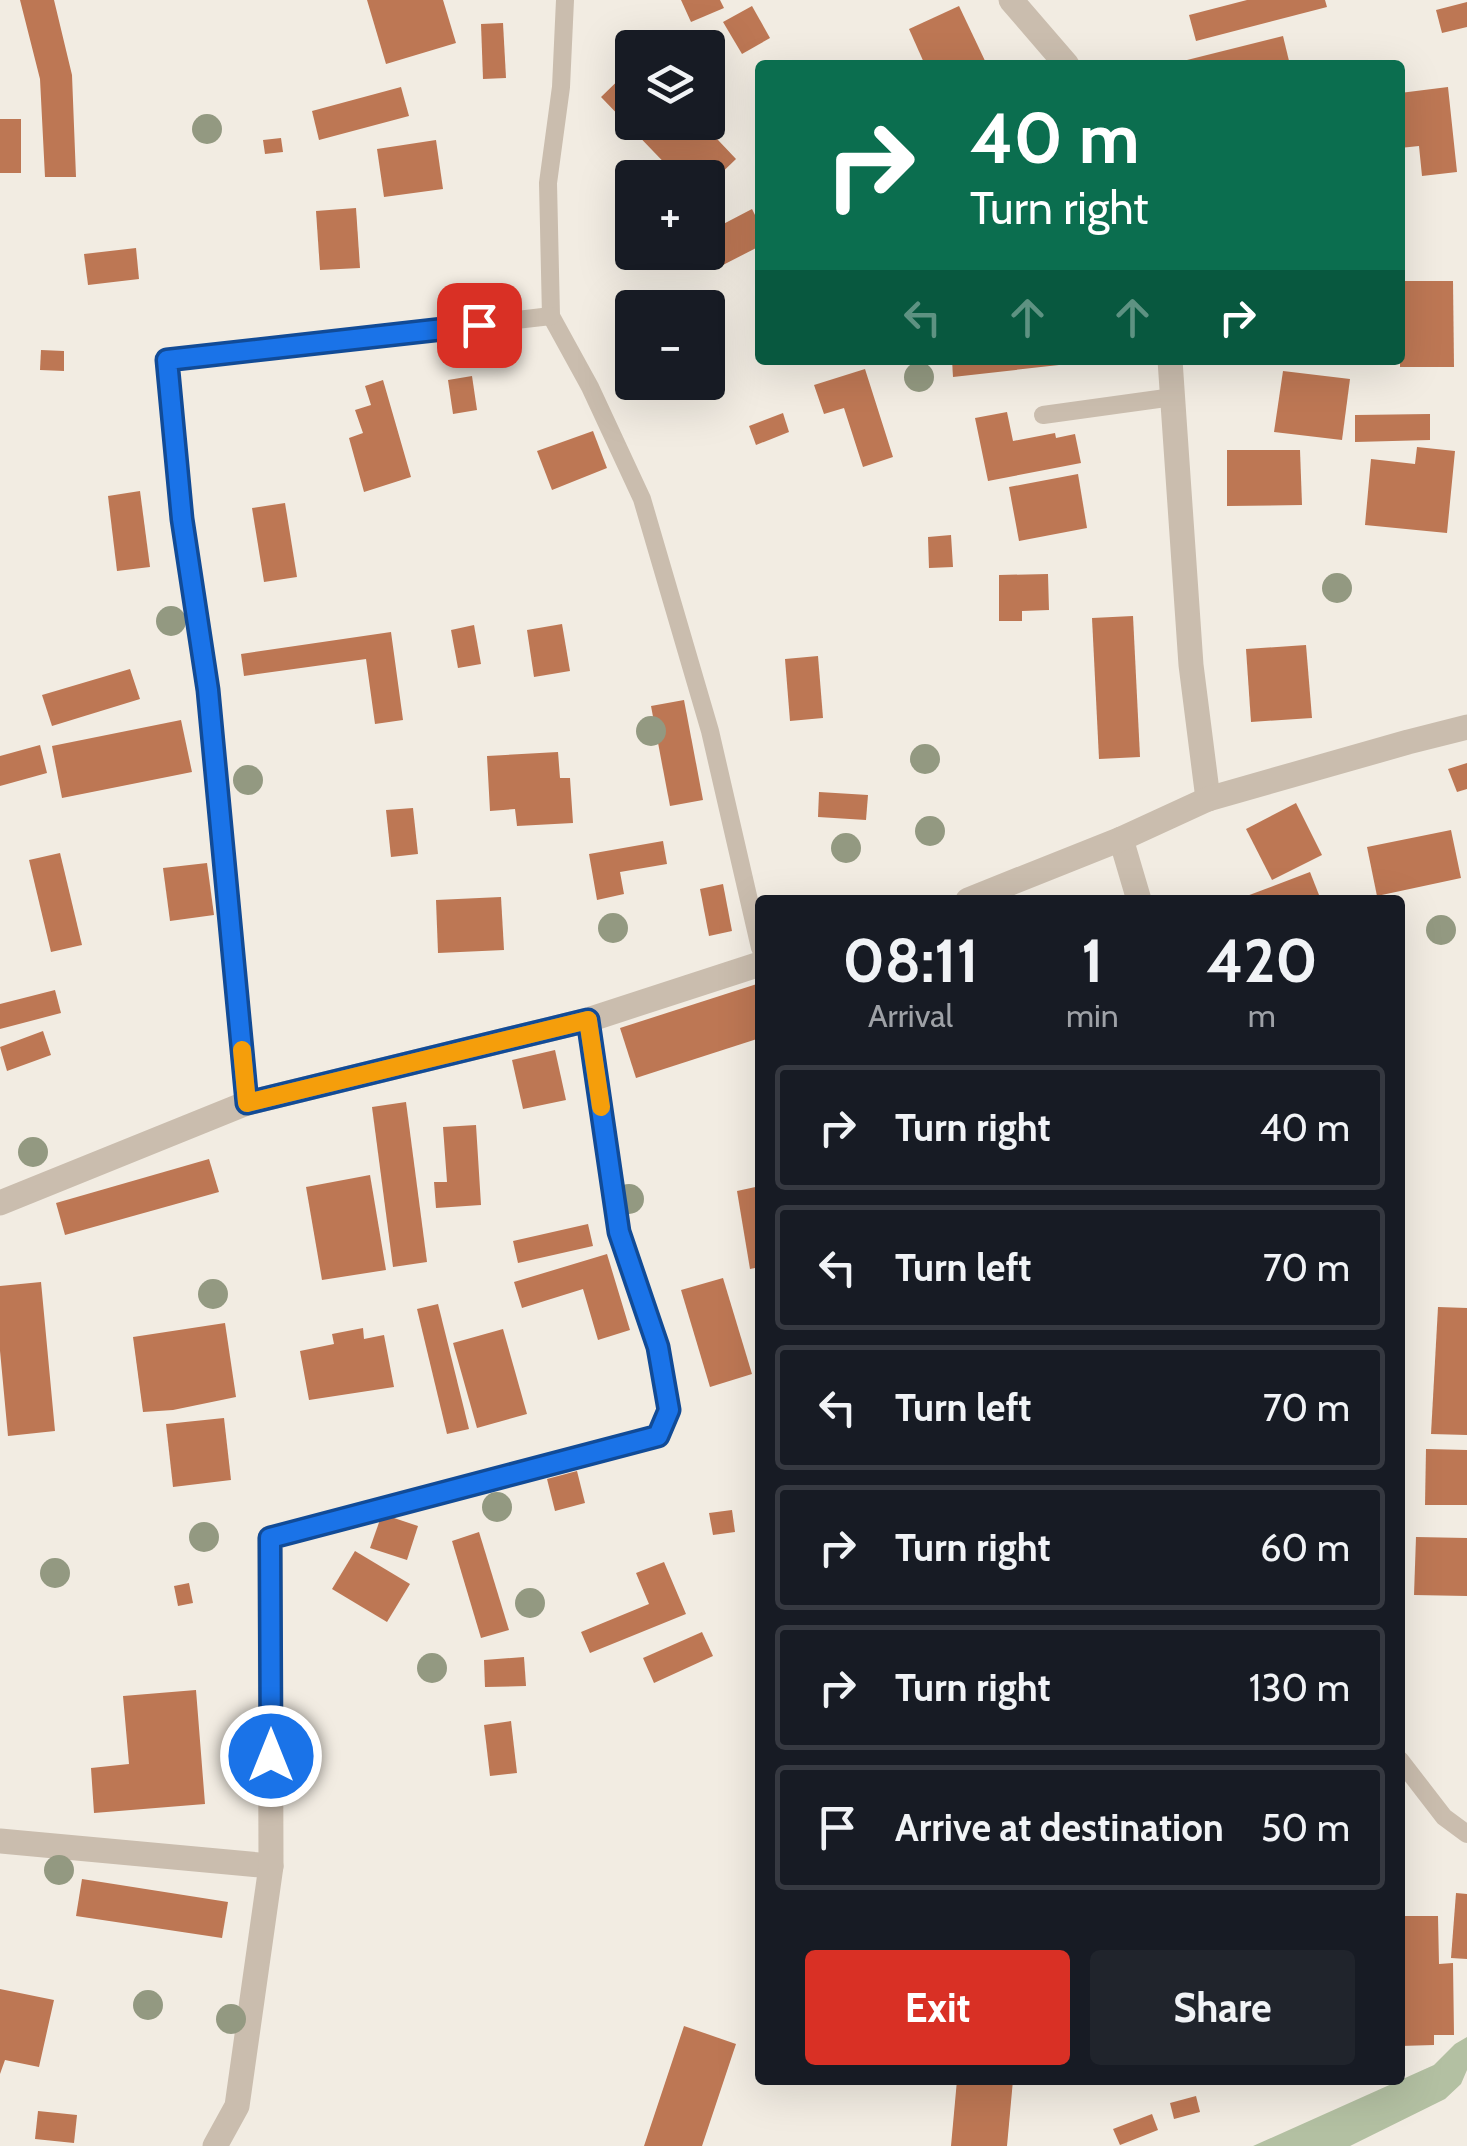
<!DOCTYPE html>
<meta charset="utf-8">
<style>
:root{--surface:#171b24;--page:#20242c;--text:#f1f3f6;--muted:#9ea1a6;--line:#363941;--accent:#d93025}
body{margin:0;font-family:Cabin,sans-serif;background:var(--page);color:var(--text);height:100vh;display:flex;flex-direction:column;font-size:38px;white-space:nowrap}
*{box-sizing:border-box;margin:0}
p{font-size:32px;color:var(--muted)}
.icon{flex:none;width:55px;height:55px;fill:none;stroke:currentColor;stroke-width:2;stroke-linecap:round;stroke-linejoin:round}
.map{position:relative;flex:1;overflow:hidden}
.details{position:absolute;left:755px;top:895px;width:650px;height:1190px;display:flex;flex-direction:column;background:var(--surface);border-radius:10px;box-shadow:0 10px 40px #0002}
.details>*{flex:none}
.banner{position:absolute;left:755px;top:60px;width:650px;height:305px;border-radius:10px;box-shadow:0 10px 40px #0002;background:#0b6e4f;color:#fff;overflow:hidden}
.tools{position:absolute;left:615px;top:30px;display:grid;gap:20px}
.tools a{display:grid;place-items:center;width:110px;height:110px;border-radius:10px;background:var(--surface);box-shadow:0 10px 40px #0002;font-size:50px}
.pin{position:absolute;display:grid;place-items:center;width:85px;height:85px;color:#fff;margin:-42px;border-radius:20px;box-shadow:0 5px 15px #0006}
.me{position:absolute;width:110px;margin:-55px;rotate:0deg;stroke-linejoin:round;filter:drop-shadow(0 0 8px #0008)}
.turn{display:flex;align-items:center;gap:35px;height:210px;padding:0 50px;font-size:45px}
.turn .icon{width:130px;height:130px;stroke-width:2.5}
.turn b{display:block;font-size:70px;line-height:85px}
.lanes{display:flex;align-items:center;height:95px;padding:0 50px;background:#0003;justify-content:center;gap:50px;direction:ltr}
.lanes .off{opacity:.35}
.eta{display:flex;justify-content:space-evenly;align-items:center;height:170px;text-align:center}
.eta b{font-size:60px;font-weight:700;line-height:70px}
.cta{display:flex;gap:20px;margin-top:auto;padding:20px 50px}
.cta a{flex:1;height:115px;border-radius:10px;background:var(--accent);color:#fff;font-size:40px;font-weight:700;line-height:115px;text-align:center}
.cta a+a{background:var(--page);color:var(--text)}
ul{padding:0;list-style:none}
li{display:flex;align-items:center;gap:30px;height:125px;margin:0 20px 15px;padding:0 30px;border:5px solid var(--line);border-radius:10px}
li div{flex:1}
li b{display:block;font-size:38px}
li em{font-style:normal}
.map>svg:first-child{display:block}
</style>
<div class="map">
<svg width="1467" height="2146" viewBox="0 0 1467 2146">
<rect width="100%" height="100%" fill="#f2ece2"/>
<path fill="#b3c0a2" d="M1467 2037V2070L1461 2084 1445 2099 1350 2146H1253L1434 2065 1455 2044Z"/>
<g fill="#bd7754">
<path d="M20 0H54L72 75 76 177H45L40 79Z"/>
<path d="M367 0H443L456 43 386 64Z"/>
<path d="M681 0H720L724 8 691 22Z"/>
<path d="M1247 0H1325L1327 7 1196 41 1189 15Z"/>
<path d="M1467 2V27L1442 33 1436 10Z"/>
<path d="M752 6 770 38 742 54 723 22Z"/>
<path d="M959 6 987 65H925L909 29Z"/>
<path d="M503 23 506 78 483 79 481 24Z"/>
<path d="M1283 36 1290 65H1184L1183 61Z"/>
<path d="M632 67V122H701L736 159 708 186V178H679L601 97Z"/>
<path d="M401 87 409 116 319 140 312 111Z"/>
<path d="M1448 87 1457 172 1422 176 1419 146 1400 148V93Z"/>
<rect x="0" y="119" width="21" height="54"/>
<path d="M281 138 283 152 265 154 263 140Z"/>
<path d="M436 140 443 189 384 197 377 149Z"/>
<path d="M356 208 360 268 320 270 316 211Z"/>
<path d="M752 209 756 217 760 215V246L721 266 708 239V232Z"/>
<path d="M136 248 139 279 88 285 84 254Z"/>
<path d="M1400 281H1453L1454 367H1400Z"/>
<path d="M41 350 64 351V371L40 370Z"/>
<path d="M952 360H1058L1059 365 953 377Z"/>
<path d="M865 369 893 457 863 467 844 408 824 414 814 385Z"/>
<path d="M1283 371 1350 379 1342 440 1274 432Z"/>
<path d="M472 376 477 410 453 414 448 380Z"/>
<path d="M383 380 411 477 364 492 349 438 363 433 355 410 371 405 365 386Z"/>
<path d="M1007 412 1013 441 1055 433 1056 438 1075 434 1081 463 988 481 975 418Z"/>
<path d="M783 413 789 432 756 445 749 426Z"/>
<path d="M1430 414V440L1355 442V415Z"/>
<path d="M593 431 607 468 552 490 537 451Z"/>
<path d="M1417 447 1455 451 1447 533 1365 525 1371 459 1415 464Z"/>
<path d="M1227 450H1300L1302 505 1227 506Z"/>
<path d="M1078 474 1087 528 1019 541 1009 487Z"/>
<path d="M140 491 150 567 117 571 108 496Z"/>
<path d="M285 503 297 577 264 582 252 508Z"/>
<path d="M951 535 953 567 929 568 928 537Z"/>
<path d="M1048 574 1049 610 1022 611V621H999V575Z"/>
<path d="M1133 616 1140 757 1099 759 1092 618Z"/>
<path d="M562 624 570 671 534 677 527 630Z"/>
<path d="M474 625 481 664 458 668 451 630Z"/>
<path d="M391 632 403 720 375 724 366 659 244 676 241 654Z"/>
<path d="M1306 645 1312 718 1251 722 1246 649Z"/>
<path d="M818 656 823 718 790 721 785 659Z"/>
<path d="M130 669 140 699 52 726 42 695Z"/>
<path d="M684 700 703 800 670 806 651 706Z"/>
<path d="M181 720 192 772 62 798 52 746Z"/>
<path d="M40 745 47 773 0 786V756Z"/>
<path d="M558 752 560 778H570L573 823 517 826 515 809 490 811 487 756Z"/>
<path d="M1467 763V789L1457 792 1448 769Z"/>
<path d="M819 792 868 795 866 820 818 817Z"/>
<path d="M1296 803 1322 855 1272 880 1246 829Z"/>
<path d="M413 808 418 854 391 857 386 810Z"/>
<path d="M1451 830 1461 878 1377 896 1367 847Z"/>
<path d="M663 841 667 864 620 872 624 894 597 900 589 854Z"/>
<path d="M60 853 82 945 51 952 29 860Z"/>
<path d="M207 863 214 915 170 921 163 868Z"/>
<path d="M1310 872 1321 900H1236Z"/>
<path d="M723 884 732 931 709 936 700 889Z"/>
<path d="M501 897 504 950 438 953 436 900Z"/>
<path d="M760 983V1038L636 1078 620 1028Z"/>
<path d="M55 990 61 1013 0 1029V1004Z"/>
<path d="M43 1031 51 1055 7 1071 0 1047Z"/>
<path d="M555 1050 566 1100 523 1109 512 1060Z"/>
<path d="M406 1102 427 1262 393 1267 372 1107Z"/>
<path d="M476 1125 481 1205 436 1208 434 1182H447L443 1127Z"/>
<path d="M209 1159 219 1192 65 1235 56 1203Z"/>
<path d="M370 1175 386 1270 322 1280 306 1187Z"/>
<path d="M760 1186V1267L750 1269 737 1191Z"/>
<path d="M588 1224 593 1246 518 1263 513 1241Z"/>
<path d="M607 1254 630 1330 598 1340 583 1289 522 1308 514 1282Z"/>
<path d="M723 1278 752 1374 710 1387 681 1290Z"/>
<path d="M41 1282 55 1431 8 1436 0 1351V1286Z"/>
<path d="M438 1304 469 1429 447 1434 417 1309Z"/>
<path d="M1438 1307 1467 1308V1435L1431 1434Z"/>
<path d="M225 1323 236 1397 173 1410 143 1412 133 1337Z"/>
<path d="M363 1328 364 1339 384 1335 394 1387 309 1400 300 1351 334 1344 332 1334Z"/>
<path d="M503 1329 527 1414 477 1428 453 1343Z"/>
<path d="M224 1418 231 1480 173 1487 166 1424Z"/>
<path d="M1426 1449 1467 1450V1505H1425Z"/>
<path d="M577 1471 585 1503 555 1511 547 1479Z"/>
<path d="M732 1510 735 1532 713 1535 709 1513Z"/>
<path d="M382 1514 418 1526 407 1560 370 1548Z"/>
<path d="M479 1532 509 1630 481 1638 452 1541Z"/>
<path d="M1416 1537 1467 1538V1596L1414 1595Z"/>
<path d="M355 1551 410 1584 387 1622 332 1589Z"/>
<path d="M664 1562 686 1614 590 1653 581 1632 649 1604 636 1573Z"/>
<path d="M189 1583 193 1603 178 1606 174 1586Z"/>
<path d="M702 1632 713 1656 654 1683 643 1658Z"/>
<path d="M524 1657 526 1686 485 1687 484 1660Z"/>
<path d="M196 1690 205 1804 94 1813 91 1768 129 1764 123 1696Z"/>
<path d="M511 1721 517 1773 490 1776 484 1725Z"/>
<path d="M82 1879 228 1902 222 1938 76 1916Z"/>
<path d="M1456 1893 1467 1894V1959L1451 1958Z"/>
<path d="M1400 1916H1438L1439 1964 1453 1963 1454 2035H1434V2045L1400 2046Z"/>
<path d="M0 1989 54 2000 39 2067 5 2060 0 2074Z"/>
<path d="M684 2026 736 2044 702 2146H644Z"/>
<path d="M957 2080H1013L1007 2146H951Z"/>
<path d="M1196 2096 1200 2112 1174 2119 1170 2103Z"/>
<path d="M38 2111 77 2115 74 2143 35 2139Z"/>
<path d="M1152 2114 1158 2130 1120 2145 1113 2129Z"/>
</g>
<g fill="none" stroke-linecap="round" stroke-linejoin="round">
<g stroke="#cabdae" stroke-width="18">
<path d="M565 0 561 87 548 183 551 316 590 387 642 499 710 731 760 948"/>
<path d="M1043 415 1173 397"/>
<path d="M247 1103 208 691 182 519 167 361 551 316"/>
<path d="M270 1538 658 1436 669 1410 658 1347 619 1232 588 1020"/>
<path d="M1400 1760 1444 1817 1467 1834"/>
</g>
<g stroke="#cabdae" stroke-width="25">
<path d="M1011 0 1067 65"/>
<path d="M1170 360 1191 665 1208 799"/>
<path d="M1121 839 1139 900"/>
<path d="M968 900 1121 839 1208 799 1408 742 1467 727"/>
<path d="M0 1203 247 1103 588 1020 760 964"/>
<path d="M0 1841 271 1866"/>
<path d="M215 2146 237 2106 271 1866 270 1538"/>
</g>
</g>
<g fill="#939981">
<circle cx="207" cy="129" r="15"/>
<circle cx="919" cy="377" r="15"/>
<circle cx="1337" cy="588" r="15"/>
<circle cx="171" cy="621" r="15"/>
<circle cx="651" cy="731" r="15"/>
<circle cx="925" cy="759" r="15"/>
<circle cx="248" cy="780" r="15"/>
<circle cx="930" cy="831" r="15"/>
<circle cx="846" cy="848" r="15"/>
<circle cx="613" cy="928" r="15"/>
<circle cx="1441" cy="930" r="15"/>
<circle cx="33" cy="1152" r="15"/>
<circle cx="629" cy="1199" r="15"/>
<circle cx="213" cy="1294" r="15"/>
<circle cx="497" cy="1507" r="15"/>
<circle cx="204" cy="1537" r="15"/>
<circle cx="55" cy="1573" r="15"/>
<circle cx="530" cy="1603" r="15"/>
<circle cx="432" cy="1668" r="15"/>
<circle cx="59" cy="1870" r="15"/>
<circle cx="148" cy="2005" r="15"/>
<circle cx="231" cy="2019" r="15"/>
</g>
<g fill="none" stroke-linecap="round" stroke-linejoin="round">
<g stroke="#114b97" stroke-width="25">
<path id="route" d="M271 1756 270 1538 658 1436 669 1410 658 1347 619 1232 588 1020 247 1103 208 690 182 519 167 360 479 325"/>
</g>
<use href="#route" stroke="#1a73e8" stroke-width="18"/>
<path stroke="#f59e0b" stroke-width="18" d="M242 1050 247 1103 588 1020 601 1107"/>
</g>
</svg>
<div class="tools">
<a><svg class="icon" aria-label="layers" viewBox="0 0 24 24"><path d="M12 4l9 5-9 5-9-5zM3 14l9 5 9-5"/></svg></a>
<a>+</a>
<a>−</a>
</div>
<div class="pin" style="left:479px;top:325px;background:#d93025"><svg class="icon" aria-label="arrive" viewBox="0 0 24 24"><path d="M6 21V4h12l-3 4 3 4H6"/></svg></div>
<svg class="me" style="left:271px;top:1756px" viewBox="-20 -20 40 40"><circle r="17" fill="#1a73e8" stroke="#fff" stroke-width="3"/><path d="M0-11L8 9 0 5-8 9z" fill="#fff"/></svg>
<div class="banner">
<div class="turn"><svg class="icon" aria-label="right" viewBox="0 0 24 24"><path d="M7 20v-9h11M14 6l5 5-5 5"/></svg><div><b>40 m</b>Turn right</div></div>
<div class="lanes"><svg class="icon off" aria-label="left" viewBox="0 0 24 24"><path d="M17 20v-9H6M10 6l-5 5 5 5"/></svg><svg class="icon off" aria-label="ahead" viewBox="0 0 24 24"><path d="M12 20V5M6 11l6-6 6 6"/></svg><svg class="icon off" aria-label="ahead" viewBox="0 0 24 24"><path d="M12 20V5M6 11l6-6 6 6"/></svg><svg class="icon" aria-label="right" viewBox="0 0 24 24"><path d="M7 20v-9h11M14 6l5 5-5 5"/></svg></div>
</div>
<section class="details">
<div class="eta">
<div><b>08:11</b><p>Arrival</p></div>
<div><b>1</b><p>min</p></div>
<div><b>420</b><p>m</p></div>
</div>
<ul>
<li><svg class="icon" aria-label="right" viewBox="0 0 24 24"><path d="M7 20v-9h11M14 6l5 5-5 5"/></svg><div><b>Turn right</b></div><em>40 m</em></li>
<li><svg class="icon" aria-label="left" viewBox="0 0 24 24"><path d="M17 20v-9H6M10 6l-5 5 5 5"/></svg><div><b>Turn left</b></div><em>70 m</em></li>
<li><svg class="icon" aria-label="left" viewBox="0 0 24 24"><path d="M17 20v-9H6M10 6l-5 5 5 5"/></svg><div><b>Turn left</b></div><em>70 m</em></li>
<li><svg class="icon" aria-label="right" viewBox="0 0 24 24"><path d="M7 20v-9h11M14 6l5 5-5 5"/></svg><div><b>Turn right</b></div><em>60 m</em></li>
<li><svg class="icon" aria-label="right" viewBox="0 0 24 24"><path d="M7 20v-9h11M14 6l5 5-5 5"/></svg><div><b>Turn right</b></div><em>130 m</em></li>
<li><svg class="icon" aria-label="arrive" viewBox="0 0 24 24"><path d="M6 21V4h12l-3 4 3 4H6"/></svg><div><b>Arrive at destination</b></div><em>50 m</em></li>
</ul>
<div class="cta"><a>Exit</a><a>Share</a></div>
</section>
</div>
